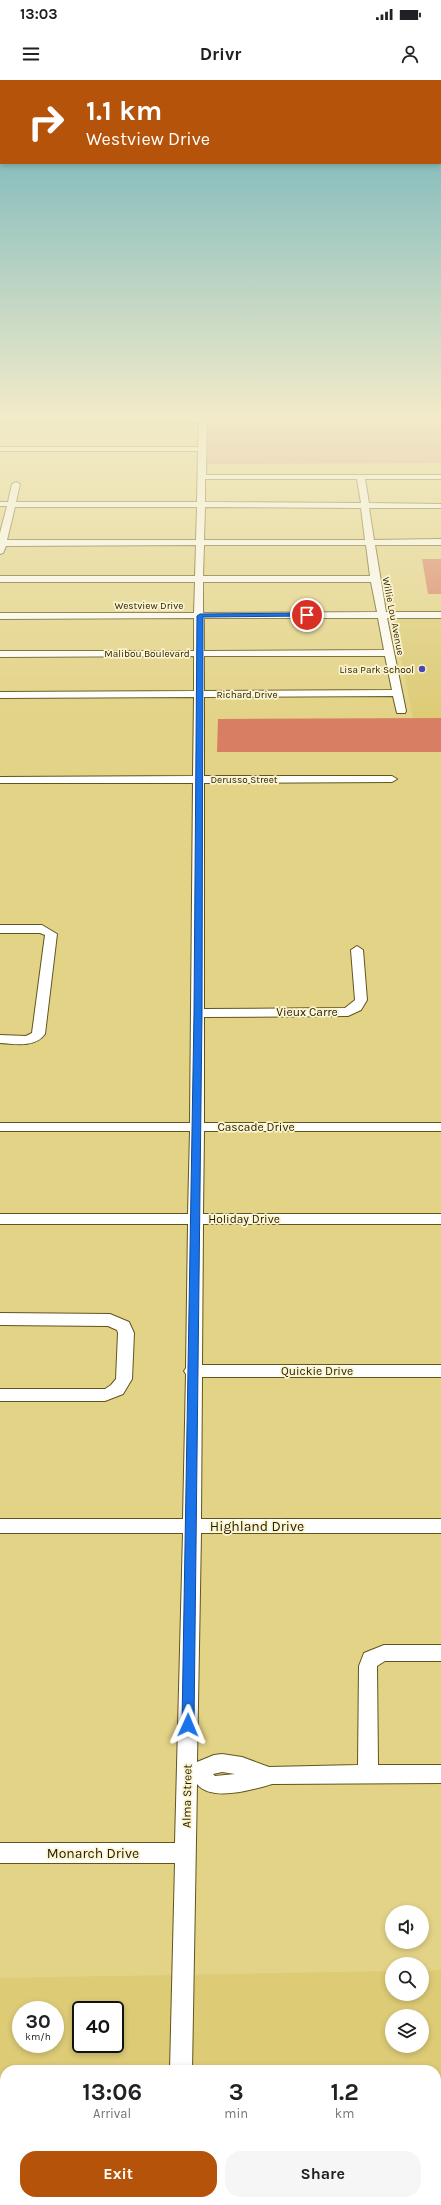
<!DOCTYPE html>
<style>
:root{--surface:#fff;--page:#f6f6f6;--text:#202124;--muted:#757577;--accent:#b45309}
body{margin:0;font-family:Karla,sans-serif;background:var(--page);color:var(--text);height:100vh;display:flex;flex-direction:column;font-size:15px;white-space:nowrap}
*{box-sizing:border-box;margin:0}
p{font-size:13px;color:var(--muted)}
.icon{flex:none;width:22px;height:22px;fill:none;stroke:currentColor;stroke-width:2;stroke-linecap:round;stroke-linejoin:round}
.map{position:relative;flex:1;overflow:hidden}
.drawer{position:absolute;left:0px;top:1985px;width:441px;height:140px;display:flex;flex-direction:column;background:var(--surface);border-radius:16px 16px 0 0;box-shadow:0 2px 6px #0003}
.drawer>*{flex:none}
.top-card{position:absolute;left:0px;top:0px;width:441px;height:84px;box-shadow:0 2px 6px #0003;background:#b45309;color:#fff;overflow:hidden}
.controls{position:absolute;left:385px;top:1825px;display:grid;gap:8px}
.controls a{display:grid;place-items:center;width:44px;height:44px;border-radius:50%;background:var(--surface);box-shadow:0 2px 6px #0003;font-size:20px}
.speed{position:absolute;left:12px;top:1921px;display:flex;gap:8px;font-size:20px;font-weight:700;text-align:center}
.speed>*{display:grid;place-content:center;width:52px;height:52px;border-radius:50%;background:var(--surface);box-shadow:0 2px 6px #0003;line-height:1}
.speed small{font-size:10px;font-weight:400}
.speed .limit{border:2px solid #111;border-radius:6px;background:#fff;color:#111}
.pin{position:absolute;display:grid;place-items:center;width:34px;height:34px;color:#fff;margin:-17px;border:2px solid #fff;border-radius:50%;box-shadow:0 1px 4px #0007}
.me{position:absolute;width:44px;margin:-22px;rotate:1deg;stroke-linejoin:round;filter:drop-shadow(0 0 3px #0008)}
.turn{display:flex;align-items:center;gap:14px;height:84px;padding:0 20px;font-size:18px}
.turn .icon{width:52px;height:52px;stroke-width:2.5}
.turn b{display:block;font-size:28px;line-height:34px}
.eta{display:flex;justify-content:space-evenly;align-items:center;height:68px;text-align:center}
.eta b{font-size:24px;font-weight:700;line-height:28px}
.primary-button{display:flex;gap:8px;margin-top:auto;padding:8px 20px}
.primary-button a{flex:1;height:46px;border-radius:16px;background:var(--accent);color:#fff;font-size:16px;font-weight:700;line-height:46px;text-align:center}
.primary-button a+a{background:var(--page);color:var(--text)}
.status{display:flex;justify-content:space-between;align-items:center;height:28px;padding:0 20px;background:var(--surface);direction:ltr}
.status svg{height:11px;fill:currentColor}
header{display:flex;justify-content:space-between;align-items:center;height:52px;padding:0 20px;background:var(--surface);font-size:18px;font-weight:700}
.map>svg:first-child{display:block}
</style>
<div class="status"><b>13:03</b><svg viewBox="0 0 49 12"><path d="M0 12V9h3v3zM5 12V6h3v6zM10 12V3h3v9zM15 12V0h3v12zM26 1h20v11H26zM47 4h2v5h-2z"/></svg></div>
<header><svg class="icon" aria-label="menu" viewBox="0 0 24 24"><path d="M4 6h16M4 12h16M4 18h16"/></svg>Drivr<svg class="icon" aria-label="person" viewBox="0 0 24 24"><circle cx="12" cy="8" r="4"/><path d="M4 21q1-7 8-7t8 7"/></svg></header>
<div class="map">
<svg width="441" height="2125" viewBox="0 0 441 2125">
<rect width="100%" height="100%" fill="#e3d387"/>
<g fill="#ddcb76" fill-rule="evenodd">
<path d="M393 539H441V638H413Z"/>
<path d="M441 1890V2125H0V1898L392 1891V1914H422V1891ZM21 1930H55V1964H21ZM81 1930H115V1964H81ZM392 1936H422V1966H392ZM5 1990H436V2120H5Z"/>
</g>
<path fill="#d59886" d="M210 338H441V383L207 384Z"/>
<g fill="#d87e63">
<path d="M422 479H441V514H428Z"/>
<path d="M441 638V672H217L218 639Z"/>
</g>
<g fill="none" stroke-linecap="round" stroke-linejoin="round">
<g stroke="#61551b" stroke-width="2">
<g id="minor">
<path d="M0 338H207L206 395H441V399H365L369 423 441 424V428H369L374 460 441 459V465H375L386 532H441V538H387L406 631 405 633H397L393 616 204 617V696H392L397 699 392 702 204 703V929L345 928 355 920 351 870 357 866 363 870 367 920 361 930 348 936 204 937V1043H441V1051H204L203 1134H441V1144H203L202 1285H441V1297H202L201 1439H441V1453H201L197 1682 214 1675 222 1674 242 1677 269 1687 358 1685 359 1586 364 1573 384 1565H441V1581H385L377 1586 378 1685H441V1703L272 1704C253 1710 211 1722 197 1704L192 1990H170L175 1783H0V1763H175L183 1453H0V1439H183L186 1294 184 1291 186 1288 188 1144H0V1134H188L190 1051H0V1043H190L193 703H0V697L193 696 194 617 0 618V612L194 611V576L0 577V571H194V538L0 539V533H194L195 502H0V496H195L196 465 6 466 3 473 0 474V453L7 426H0V422H8L12 404 16 402 20 404 16 422H197L198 371H0V367H198L199 342H0ZM205 399H357L361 423 205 422ZM15 427H197L196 460H7ZM205 427 361 428 365 460H204ZM204 465H366L370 496H203ZM203 502H371L377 532 203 533ZM204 538H378L384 570 204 571ZM204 576H385L392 610 204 611ZM222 1692 235 1694 215 1696 213 1694Z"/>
<path d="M0 845H42L57 854 45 954C35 968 15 964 0 963V955L26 956 32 953 45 855 40 853H0Z"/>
<path d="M0 1233 110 1234 129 1242 134 1253 132 1299 123 1314 105 1321H0V1309H105L111 1305 116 1299 118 1253 117 1250 108 1246 0 1245Z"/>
<rect x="166" y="2120" width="24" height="5"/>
</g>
</g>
<use href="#minor" fill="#fff" fill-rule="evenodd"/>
</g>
<linearGradient id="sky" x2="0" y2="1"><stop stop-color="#68b0ba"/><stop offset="0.53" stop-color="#f2ebc9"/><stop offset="1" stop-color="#f2ebc9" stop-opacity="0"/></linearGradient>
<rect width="441" height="635" fill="url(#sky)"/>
<path fill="#1a73e8" stroke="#114b97" d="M307 533 309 536 203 537 202 933 194 1645 192 1649 188 1651 183 1649 182 1645 194 933 197 536 200 534Z"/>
<circle fill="#4946bc" stroke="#fcf4cf" stroke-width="1.5" cx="422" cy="589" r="4"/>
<g text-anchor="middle" stroke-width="3.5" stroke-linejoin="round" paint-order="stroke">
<g font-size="10" fill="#231c00" stroke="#fcf4cf">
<text x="149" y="529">Westview Drive</text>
<text transform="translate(394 536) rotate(79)" y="4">Willie Lou Avenue</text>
<text x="147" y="577">Malibou Boulevard</text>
<text x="247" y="618">Richard Drive</text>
<text x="244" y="703">Derusso Street</text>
</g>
<g font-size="10" fill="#231c00" stroke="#fcf4cf" text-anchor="end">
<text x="414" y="593">Lisa Park School</text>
</g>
<g font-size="12" fill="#231c00" stroke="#fcf4cf">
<text x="307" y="936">Vieux Carre</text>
<text x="256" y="1051">Cascade Drive</text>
<text x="244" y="1143">Holiday Drive</text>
<text x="317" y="1295">Quickie Drive</text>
<text transform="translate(187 1716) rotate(-89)" y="4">Alma Street</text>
</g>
<g font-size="14" fill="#231c00" stroke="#fcf4cf">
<text x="257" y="1451">Highland Drive</text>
<text x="93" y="1778">Monarch Drive</text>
</g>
</g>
</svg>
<div class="controls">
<a><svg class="icon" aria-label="sound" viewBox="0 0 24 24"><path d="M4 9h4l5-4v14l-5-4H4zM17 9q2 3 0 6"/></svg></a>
<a><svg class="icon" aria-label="search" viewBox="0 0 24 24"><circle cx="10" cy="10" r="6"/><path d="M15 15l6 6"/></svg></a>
<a><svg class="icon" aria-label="layers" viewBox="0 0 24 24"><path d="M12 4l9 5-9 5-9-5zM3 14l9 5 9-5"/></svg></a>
</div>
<div class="speed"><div>30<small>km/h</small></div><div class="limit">40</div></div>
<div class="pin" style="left:307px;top:535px;background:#d93025"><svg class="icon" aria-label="arrive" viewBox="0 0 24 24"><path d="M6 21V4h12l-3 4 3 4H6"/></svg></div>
<svg class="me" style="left:188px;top:1645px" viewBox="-20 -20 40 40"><path d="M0-17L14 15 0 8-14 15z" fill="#1a73e8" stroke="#fff" stroke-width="4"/></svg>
<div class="top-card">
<div class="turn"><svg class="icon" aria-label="right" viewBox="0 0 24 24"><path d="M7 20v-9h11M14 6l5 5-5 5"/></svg><div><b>1.1 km</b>Westview Drive</div></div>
</div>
<section class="drawer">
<div class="eta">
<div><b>13:06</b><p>Arrival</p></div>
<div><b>3</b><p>min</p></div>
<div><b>1.2</b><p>km</p></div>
</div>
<div class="primary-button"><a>Exit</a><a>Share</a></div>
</section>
</div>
